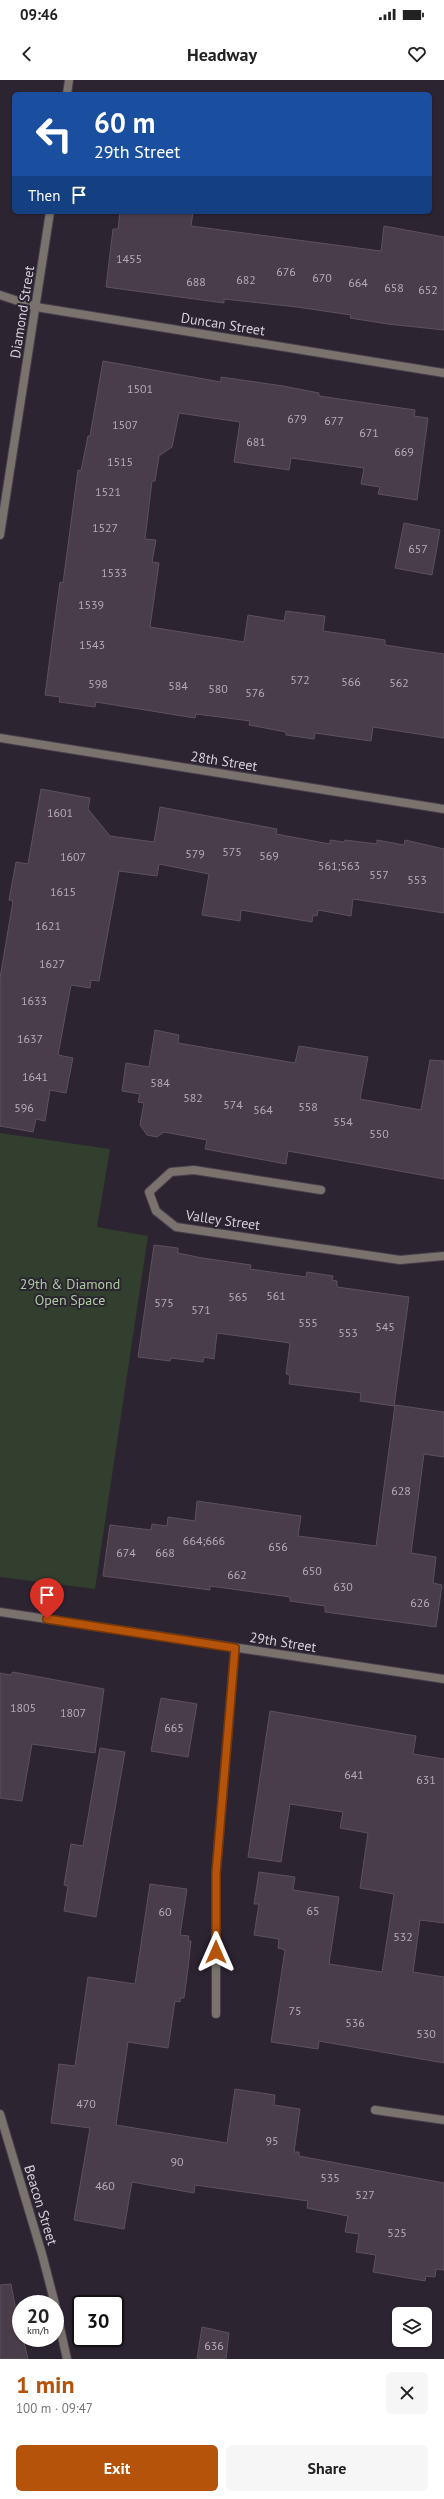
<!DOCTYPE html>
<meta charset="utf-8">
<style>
:root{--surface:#fff;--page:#f6f6f6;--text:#222;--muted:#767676;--accent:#b45309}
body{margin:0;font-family:"PT Sans",sans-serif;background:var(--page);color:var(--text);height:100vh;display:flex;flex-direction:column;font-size:15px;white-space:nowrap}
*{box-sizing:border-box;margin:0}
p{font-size:13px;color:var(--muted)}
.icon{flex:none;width:22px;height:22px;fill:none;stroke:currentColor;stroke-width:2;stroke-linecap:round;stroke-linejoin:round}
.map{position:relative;height:2279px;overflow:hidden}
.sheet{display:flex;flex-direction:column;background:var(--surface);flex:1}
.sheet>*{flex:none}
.hud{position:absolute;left:12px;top:12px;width:420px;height:122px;border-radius:6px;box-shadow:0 1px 3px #0004;background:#1a4fa0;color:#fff;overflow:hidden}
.tools{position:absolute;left:392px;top:2227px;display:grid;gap:8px}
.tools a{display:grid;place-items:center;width:40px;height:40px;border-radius:6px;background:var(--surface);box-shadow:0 1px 3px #0004;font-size:20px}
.speed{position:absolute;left:12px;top:2215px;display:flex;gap:8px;font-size:20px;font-weight:700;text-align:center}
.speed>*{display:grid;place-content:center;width:52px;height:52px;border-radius:50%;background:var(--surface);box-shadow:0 1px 3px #0004;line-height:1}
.speed small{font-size:10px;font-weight:400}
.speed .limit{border:2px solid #111;border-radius:6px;background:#fff;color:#111}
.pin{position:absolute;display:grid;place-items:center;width:34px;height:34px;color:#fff;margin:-41px -17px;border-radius:50% 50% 50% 0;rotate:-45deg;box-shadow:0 0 4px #0007}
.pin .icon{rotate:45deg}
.me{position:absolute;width:44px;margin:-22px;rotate:0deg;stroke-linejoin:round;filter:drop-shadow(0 0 3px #0008)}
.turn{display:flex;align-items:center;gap:14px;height:84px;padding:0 16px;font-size:18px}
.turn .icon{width:52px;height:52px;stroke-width:2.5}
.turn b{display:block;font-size:28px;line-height:34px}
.then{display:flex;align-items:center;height:38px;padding:0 16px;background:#0003;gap:8px;font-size:15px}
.round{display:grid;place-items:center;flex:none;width:42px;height:42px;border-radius:6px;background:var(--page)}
.summary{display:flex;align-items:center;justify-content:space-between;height:68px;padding:0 16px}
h1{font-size:24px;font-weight:700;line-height:30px;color:var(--accent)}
.action{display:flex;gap:8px;margin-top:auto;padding:8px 16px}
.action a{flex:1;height:46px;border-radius:6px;background:var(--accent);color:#fff;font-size:16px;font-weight:700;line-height:46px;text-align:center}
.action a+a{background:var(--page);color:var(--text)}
.status{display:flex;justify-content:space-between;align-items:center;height:28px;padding:0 20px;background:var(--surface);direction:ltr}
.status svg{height:11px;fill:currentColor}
header{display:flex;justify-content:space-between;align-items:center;height:52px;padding:0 16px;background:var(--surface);font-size:18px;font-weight:700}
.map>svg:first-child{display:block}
</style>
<div class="status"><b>09:46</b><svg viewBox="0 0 49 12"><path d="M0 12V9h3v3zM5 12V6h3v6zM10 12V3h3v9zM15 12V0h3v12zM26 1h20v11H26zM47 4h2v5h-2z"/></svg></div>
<header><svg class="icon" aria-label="back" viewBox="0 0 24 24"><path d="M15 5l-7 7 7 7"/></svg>Headway<svg class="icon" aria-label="heart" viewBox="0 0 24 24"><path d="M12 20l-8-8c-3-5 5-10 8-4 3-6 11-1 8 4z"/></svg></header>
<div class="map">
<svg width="444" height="2279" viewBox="0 0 444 2279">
<rect width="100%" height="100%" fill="#2c2431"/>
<path fill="#323e2e" d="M0 1053 110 1069 97 1147 148 1156 95 1509 0 1497Z"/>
<g fill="#493d4a" stroke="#5d515e">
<path d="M120 132H193L191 146 381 171 384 146 444 157V250L388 244 350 238 351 235 297 227 224 219V223L106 207 113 149H118Z"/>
<path d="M103 281 221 302V297L283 306 319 313V316L415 330 414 336 428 338 417 420 378 414 380 407 361 404 364 388 291 378 289 390 234 382 240 342 179 333 172 367 159 376 155 401H152L145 459 156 460 152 482 159 483 150 547 244 562 248 535 284 541 286 531 325 536 323 551 385 560V565L444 574V658L373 647 371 661 315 653 314 659 286 655V652L249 645 250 641 196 634 195 638 96 622 95 627 59 622 60 617 45 615 60 502 63 503 78 390 81 391 88 356H90Z"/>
<path d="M404 443 440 450 432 495 395 488Z"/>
<path d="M41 709 90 718 88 729 110 756 154 762 160 727 277 749 276 754 330 764V760L344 762 345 760 377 764V760L404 765 405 760 444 769V833L353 819 351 836 318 830 317 836 313 835 312 842 241 830 240 841 202 835 209 794 159 784 157 796 119 791 99 901 91 900 90 908 71 905 58 975 73 978 66 1013 50 1010 45 1041 36 1039 33 1052 0 1046V898L13 821 9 820 16 782 28 784Z"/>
<path d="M155 950 179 955 178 963 295 983 299 966 368 977 360 1019 421 1030 430 980 444 981V1099L288 1071 286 1084 205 1069 207 1060 164 1052 157 1057 147 1055 140 1045 144 1023 138 1022 140 1014 122 1011 126 983 149 987Z"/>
<path d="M154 1165 178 1168V1173L202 1178 251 1185 250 1189 306 1197 307 1192 333 1196 332 1200 337 1201V1207L409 1217 394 1326 360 1321 361 1313 289 1304 290 1295 286 1294 290 1263 217 1253 214 1279 204 1277 203 1282 171 1278 170 1281 138 1277Z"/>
<path d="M395 1325 444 1332V1377L424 1374 411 1473 436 1477 433 1503 442 1505 436 1547 325 1532V1526L290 1521V1517L210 1506V1510L103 1496 110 1445 151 1450 152 1444 167 1446 168 1437 195 1441 197 1421 301 1436 298 1456 376 1466Z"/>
<path d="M13 1592 104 1609 95 1673 32 1664 22 1721 0 1718V1593L10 1595Z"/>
<path d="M161 1618 197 1624 188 1677 151 1671Z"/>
<path d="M270 1631 416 1656 413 1674 444 1679V1843L420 1840 413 1892 444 1897V1983L319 1961 318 1969 271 1962 285 1870 278 1868 279 1859 254 1855 259 1824H254L259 1792 295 1797 293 1810 339 1817 329 1884 382 1892 394 1814 360 1808 368 1753 340 1748 343 1732 290 1724 281 1782 248 1777Z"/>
<path d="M100 1668 125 1672 96 1837 64 1831 68 1806 64 1805 71 1764 83 1766Z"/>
<path d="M150 1804 187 1809 180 1855 189 1856 188 1861H191L188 1888 184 1918H180V1922L175 1921 168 1968 128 1962 116 2045 227 2063 235 2009 275 2015 274 2025 300 2029 294 2072H299V2076L444 2103V2190L436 2189 435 2197 426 2196 425 2201 373 2192 376 2175 356 2172 359 2154 345 2152 348 2136 307 2128 308 2121 195 2105 194 2113 132 2102 124 2149 74 2140 90 2048 51 2043 59 1984 75 1986 88 1897 135 1904Z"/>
<path d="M11 2204 21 2258H23L28 2279H0V2205Z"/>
<path d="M202 2247 229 2253 226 2279H197Z"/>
</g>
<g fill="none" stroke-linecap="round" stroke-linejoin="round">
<g stroke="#473f4c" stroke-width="10">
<g id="minor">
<path d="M67 14 69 0"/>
<path d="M0 215 36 227 444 293"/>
<path d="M0 455 50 132"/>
<path d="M0 658 444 729"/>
<path d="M321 1110 194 1090 171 1092 149 1112 156 1131 176 1147 400 1180 444 1176"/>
<path d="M0 1532 444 1599"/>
<path d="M216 1934V1793L235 1568"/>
<path d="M375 2030 444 2040"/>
<path d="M0 2034 42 2174 55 2224"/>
<path d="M55 2225 67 2279"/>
</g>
</g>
<use href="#minor" stroke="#79726d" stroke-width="8"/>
</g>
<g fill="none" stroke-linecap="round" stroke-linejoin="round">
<g stroke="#753606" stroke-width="10">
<path id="route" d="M47 1539 235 1568 216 1793V1872"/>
</g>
<use href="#route" stroke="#b45309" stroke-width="7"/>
</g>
<g text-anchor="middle" stroke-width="4" stroke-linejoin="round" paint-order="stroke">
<g font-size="12" fill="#b2aab4">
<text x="129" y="183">1455</text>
<text x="286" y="196">676</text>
<text x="322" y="202">670</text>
<text x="246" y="204">682</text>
<text x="196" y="206">688</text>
<text x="358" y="207">664</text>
<text x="394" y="212">658</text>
<text x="428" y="214">652</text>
<text x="140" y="313">1501</text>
<text x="297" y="343">679</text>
<text x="334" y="345">677</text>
<text x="125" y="349">1507</text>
<text x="369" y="357">671</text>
<text x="256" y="366">681</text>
<text x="404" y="376">669</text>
<text x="120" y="386">1515</text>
<text x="108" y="416">1521</text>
<text x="105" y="452">1527</text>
<text x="418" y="473">657</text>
<text x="114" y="497">1533</text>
<text x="91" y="529">1539</text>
<text x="92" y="569">1543</text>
<text x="300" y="604">572</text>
<text x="351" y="606">566</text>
<text x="399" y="607">562</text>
<text x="98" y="608">598</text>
<text x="178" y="610">584</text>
<text x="218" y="613">580</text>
<text x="255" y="617">576</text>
<text x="60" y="737">1601</text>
<text x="232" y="776">575</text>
<text x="195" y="778">579</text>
<text x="269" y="780">569</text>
<text x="73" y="781">1607</text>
<text x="339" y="790">561;563</text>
<text x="379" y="799">557</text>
<text x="417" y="804">553</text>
<text x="63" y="816">1615</text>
<text x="48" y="850">1621</text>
<text x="52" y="888">1627</text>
<text x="34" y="925">1633</text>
<text x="30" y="963">1637</text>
<text x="35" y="1001">1641</text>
<text x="160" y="1007">584</text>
<text x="193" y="1022">582</text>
<text x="233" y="1029">574</text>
<text x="308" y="1031">558</text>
<text x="24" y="1032">596</text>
<text x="263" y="1034">564</text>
<text x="343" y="1046">554</text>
<text x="379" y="1058">550</text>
<text x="276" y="1220">561</text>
<text x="238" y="1221">565</text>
<text x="164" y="1227">575</text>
<text x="201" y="1234">571</text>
<text x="308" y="1247">555</text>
<text x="385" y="1251">545</text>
<text x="348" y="1257">553</text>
<text x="401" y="1415">628</text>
<text x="204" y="1465">664;666</text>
<text x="278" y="1471">656</text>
<text x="126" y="1477">674</text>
<text x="165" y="1477">668</text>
<text x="312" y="1495">650</text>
<text x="237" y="1499">662</text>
<text x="343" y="1511">630</text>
<text x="420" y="1527">626</text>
<text x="23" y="1632">1805</text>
<text x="73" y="1637">1807</text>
<text x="174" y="1652">665</text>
<text x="354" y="1699">641</text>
<text x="426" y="1704">631</text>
<text x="313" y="1835">65</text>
<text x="165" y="1836">60</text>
<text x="403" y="1861">532</text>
<text x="295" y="1935">75</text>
<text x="355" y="1947">536</text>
<text x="426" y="1958">530</text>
<text x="86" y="2028">470</text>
<text x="272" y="2065">95</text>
<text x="177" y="2086">90</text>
<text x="330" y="2102">535</text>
<text x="105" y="2110">460</text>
<text x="365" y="2119">527</text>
<text x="397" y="2157">525</text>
<text x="214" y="2270">636</text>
</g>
<g font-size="14" fill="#d5cfd8" stroke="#2c2431">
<text transform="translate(22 232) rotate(-81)" y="5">Diamond Street</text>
<text transform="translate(223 244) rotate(9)" y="5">Duncan Street</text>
<text transform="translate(224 681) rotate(9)" y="5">28th Street</text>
<text transform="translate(223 1140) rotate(8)" y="5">Valley Street</text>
<text transform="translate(283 1562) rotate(9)" y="5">29th Street</text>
<text transform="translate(41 2125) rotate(73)" y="5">Beacon Street</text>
</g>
<g font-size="14" fill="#aacd9e" stroke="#2c2431">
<text x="70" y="1209">29th &amp; Diamond<tspan x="70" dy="16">Open Space</tspan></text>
</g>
</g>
</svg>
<div class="tools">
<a><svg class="icon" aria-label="layers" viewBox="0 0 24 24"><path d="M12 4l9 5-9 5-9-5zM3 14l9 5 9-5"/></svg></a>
</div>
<div class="speed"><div>20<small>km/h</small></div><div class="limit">30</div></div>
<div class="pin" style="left:47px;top:1539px;background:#d93025"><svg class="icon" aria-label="arrive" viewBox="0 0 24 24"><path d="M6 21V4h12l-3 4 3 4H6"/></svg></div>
<svg class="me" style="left:216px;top:1872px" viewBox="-20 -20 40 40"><path d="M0-17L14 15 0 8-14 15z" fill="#b45309" stroke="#fff" stroke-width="4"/></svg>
<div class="hud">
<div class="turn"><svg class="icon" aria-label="left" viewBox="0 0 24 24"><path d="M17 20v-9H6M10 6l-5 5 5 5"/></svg><div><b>60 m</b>29th Street</div></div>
<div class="then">Then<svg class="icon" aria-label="arrive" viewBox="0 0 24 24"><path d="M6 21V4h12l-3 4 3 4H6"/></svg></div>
</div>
</div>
<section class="sheet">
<div class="summary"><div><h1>1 min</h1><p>100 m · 09:47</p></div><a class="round"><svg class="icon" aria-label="close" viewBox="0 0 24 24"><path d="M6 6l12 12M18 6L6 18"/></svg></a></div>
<div class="action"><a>Exit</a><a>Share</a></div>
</section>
